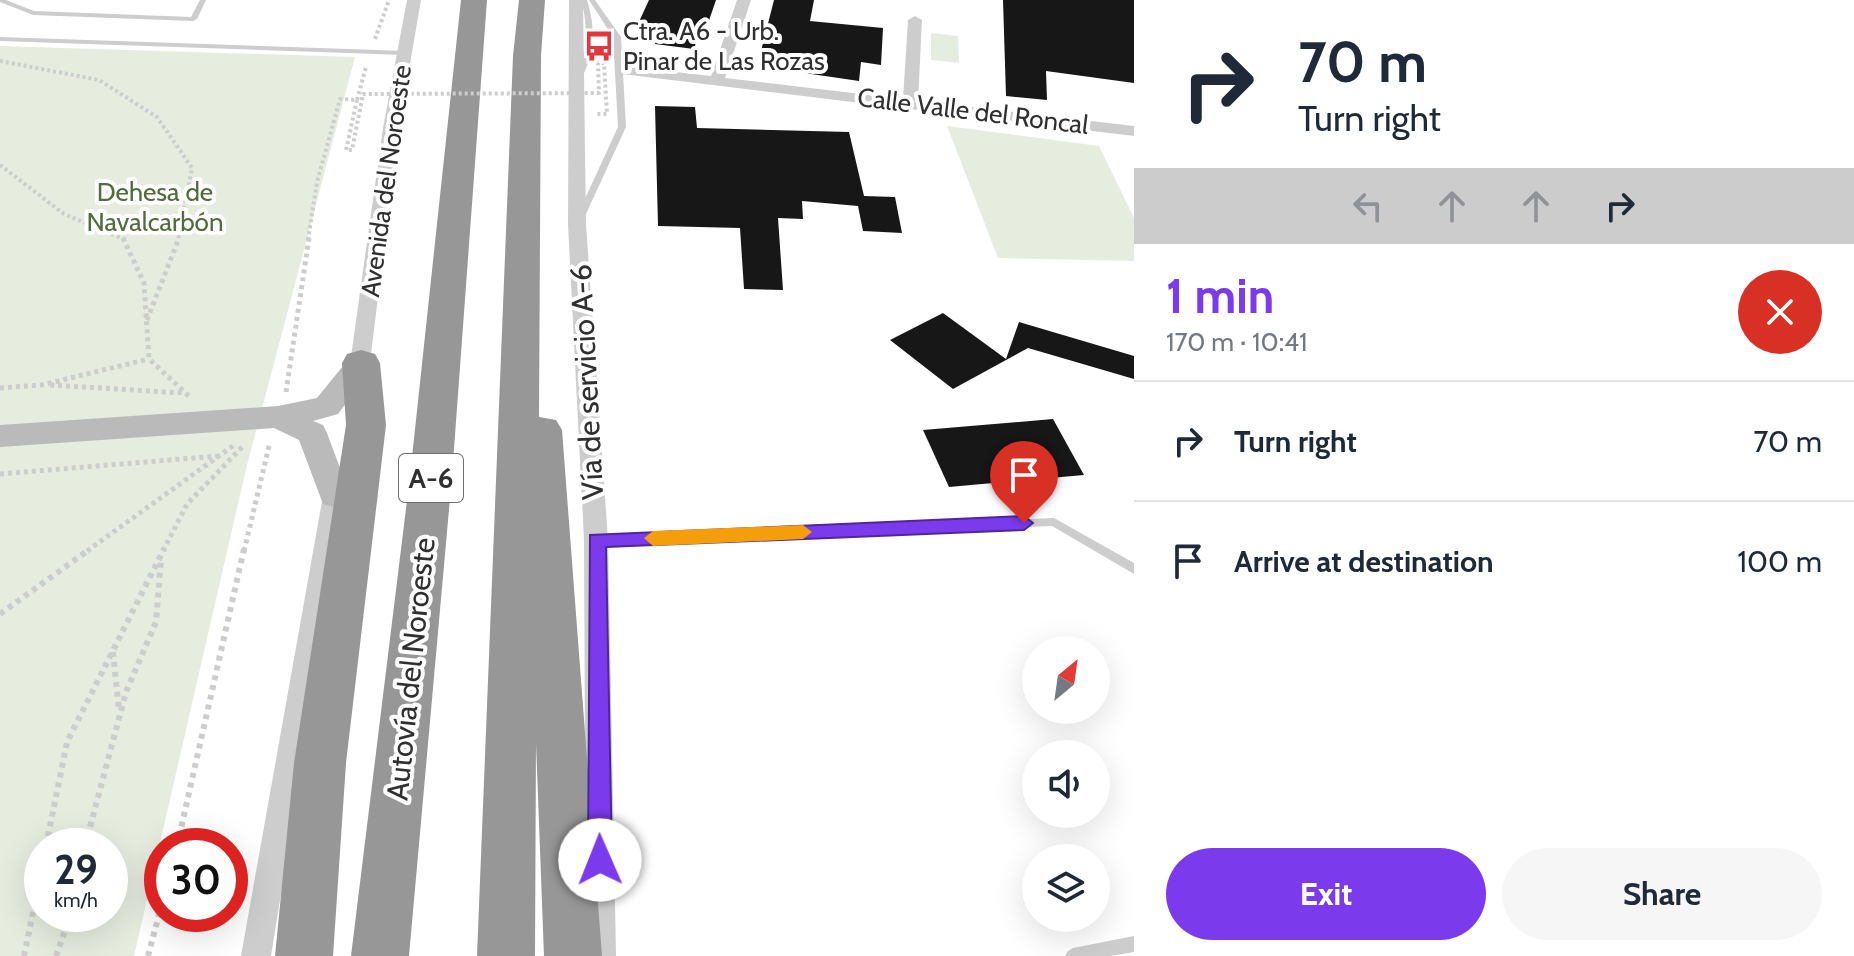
<!DOCTYPE html>
<meta charset="utf-8">
<style>
:root{--surface:#fff;--page:#f6f6f7;--text:#1f2937;--muted:#747a83;--line:#e0e1e3;--accent:#7c3aed}
body{margin:0;font-family:Cabin,sans-serif;background:var(--page);color:var(--text);height:100vh;display:flex;flex-direction:column;font-size:30px;white-space:nowrap}
*{box-sizing:border-box;margin:0}
p{font-size:26px;color:var(--muted)}
.icon{flex:none;width:44px;height:44px;fill:none;stroke:currentColor;stroke-width:2;stroke-linecap:round;stroke-linejoin:round}
.map{position:relative;flex:1;overflow:hidden}
.drawer{display:flex;flex-direction:column;background:var(--surface);width:720px}
.drawer>*{flex:none}
.top-card{background:#fff;color:var(--text);overflow:hidden}
.needle{width:52px;rotate:29deg}
.controls{position:absolute;left:1022px;top:636px;display:grid;gap:16px}
.controls a{display:grid;place-items:center;width:88px;height:88px;border-radius:50%;background:var(--surface);box-shadow:0 8px 32px #0002;font-size:40px}
.speed{position:absolute;left:24px;top:828px;display:flex;gap:16px;font-size:40px;font-weight:700;text-align:center}
.speed>*{display:grid;place-content:center;width:104px;height:104px;border-radius:50%;background:var(--surface);box-shadow:0 8px 32px #0002;line-height:1}
.speed small{font-size:20px;font-weight:400}
.speed .limit{border:12px solid #d22;background:#fff;color:#111}
.pin{position:absolute;display:grid;place-items:center;width:68px;height:68px;color:#fff;margin:-82px -34px;border-radius:50% 50% 50% 0;rotate:-45deg;box-shadow:0 0 8px #0007}
.pin .icon{rotate:45deg}
.me{position:absolute;width:88px;margin:-44px;rotate:359deg;stroke-linejoin:round;filter:drop-shadow(0 0 6px #0008)}
.turn{display:flex;align-items:center;gap:28px;height:168px;padding:0 32px;font-size:36px}
.turn .icon{width:104px;height:104px;stroke-width:2.5}
.turn b{display:block;font-size:56px;line-height:68px}
.lanes{display:flex;align-items:center;height:76px;padding:0 32px;background:#0003;justify-content:center;gap:40px;direction:ltr}
.lanes .off{opacity:.35}
.round{display:grid;place-items:center;flex:none;width:84px;height:84px;border-radius:42px;background:var(--page)}
.overview{display:flex;align-items:center;justify-content:space-between;height:136px;padding:0 32px}
h1{font-size:48px;font-weight:700;line-height:60px;color:var(--accent)}
.action{display:flex;gap:16px;margin-top:auto;padding:16px 32px}
.action a{flex:1;height:92px;border-radius:48px;background:var(--accent);color:#fff;font-size:32px;font-weight:700;line-height:92px;text-align:center}
.action a+a{background:var(--page);color:var(--text)}
ul{padding:0;list-style:none}
li{display:flex;align-items:center;gap:24px;height:120px;padding:0 32px;border-top:2px solid var(--line)}
li div{flex:1}
li b{display:block;font-size:30px}
li em{font-style:normal}
main{display:flex;flex:1;min-height:0}
.map>svg:first-child{display:block}
</style>
<main>
<div class="map">
<svg width="1134" height="956" viewBox="0 0 1134 956">
<rect width="100%" height="100%" fill="#fff"/>
<g fill="#e6eddf" fill-rule="evenodd">
<path d="M931 33 958 36 959 63 931 60Z"/>
<path d="M0 46 355 57 246 469 134 956H0ZM42 846H110V914H42Z"/>
<path d="M947 126 1099 146 1134 218V261L998 258Z"/>
</g>
<g fill="#171717">
<path d="M649 0H716L704 35 698 36 694 49 655 44 658 36 645 35 648 27 637 26Z"/>
<path d="M774 0H814L810 21 883 28 881 65 861 62 859 81 777 69 783 54 761 51Z"/>
<path d="M1003 0H1134V83L1046 71 1047 100 1006 96Z"/>
<path d="M655 106 695 107 697 128 849 132 864 196 895 197 902 233 863 231 858 206 802 201 803 219 778 218 783 290 744 289 740 228 658 226Z"/>
<path d="M943 313 1006 359 1019 322 1134 356V379L1028 348 953 389 890 340Z"/>
<path d="M1053 419 1084 475 949 487 923 430Z"/>
</g>
<g fill="none" stroke-linecap="round" stroke-linejoin="round">
<g stroke="#cdcdcd" stroke-width="4" stroke-dasharray="3 3" stroke-linecap="butt">
<path d="M375 39 389 0"/>
<path d="M0 61 99 80 157 117 192 168 178 240"/>
<path d="M0 165 64 214 126 240"/>
<path d="M308 240 317 182 340 99 357 100 366 67"/>
</g>
<g stroke="#cdcdcd" stroke-width="5" stroke-dasharray="4 4" stroke-linecap="butt">
<path d="M123 238 144 283 149 359 191 398"/>
<path d="M147 320 179 238"/>
<path d="M50 385 184 393"/>
<path d="M0 388 41 385 149 359"/>
<path d="M286 392 309 238"/>
<path d="M0 474 218 456"/>
<path d="M87 551 234 445"/>
<path d="M163 551 187 504 244 445"/>
<path d="M244 551 270 442"/>
</g>
<g stroke="#cdcdcd" stroke-width="6" stroke-dasharray="5 5" stroke-linecap="butt">
<path d="M0 614 90 549"/>
<path d="M113 652 119 710"/>
<path d="M46 846 67 742 164 549"/>
<path d="M85 846 126 692 156 622 161 559"/>
<path d="M177 846 244 549"/>
<path d="M24 956 42 869"/>
<path d="M56 956 71 914"/>
<path d="M148 956 162 903"/>
</g>
<g fill="#cdcdcd" fill-rule="evenodd">
<path d="M0 0H6L34 11 191 17 200 0H206L197 19 193 21 33 15 0 2Z"/>
<path d="M581 0H587C596 29 595 55 580 81H577L573 79C587 53 589 28 581 0Z"/>
<path d="M589 0H595L621 37 626 127 585 216 581 219 577 216 618 127 613 37Z"/>
<path d="M0 37 405 51 409 53 405 55 0 41Z"/>
<path d="M1054 518 1134 563V574L1052 526 596 544 592 543 590 540 592 537 596 536Z"/>
<path d="M1134 936V952L1111 956H1065L1068 951 1073 948Z"/>
</g>
<g fill="#cdcdcd" fill-rule="evenodd">
<path d="M407 0H421L399 128 368 378 358 385 348 378 383 128Z"/>
<path d="M569 0H583L586 224 608 540 616 956H586L584 540 568 224Z"/>
<path d="M737 0H751L725 78 903 99 908 20 915 16 922 20 918 101 1134 126V136L622 74 615 70 622 66 711 76Z"/>
<path d="M337 471 348 479 271 956H241L326 479Z"/>
</g>
<path fill="#bababa" fill-rule="evenodd" d="M361 353 371 356 376 363 371 370 338 414 313 421 323 425 327 433 350 495 345 504 334 507 323 504 299 440 274 428 0 447V425L278 406 317 398 351 356Z"/>
<g fill="#979797" fill-rule="evenodd">
<path d="M461 0H487L452 476 409 956H351L410 476Z"/>
<path d="M519 0H545L541 56 539 417 556 420 562 430 602 956H544L536 743 535 956H477L513 56Z"/>
<path d="M361 350 375 354 380 363 386 425 346 763 333 956H275L294 763 346 425 342 363 347 354Z"/>
</g>
<path stroke="#cdcdcd" stroke-width="4" stroke-dasharray="3 3" stroke-linecap="butt" d="M357 100 346 150H352L363 94 599 93 598 63H604L607 114H595"/>
</g>
<path fill="#7c3aed" stroke="#51269a" stroke-width="2" d="M1024 516 1033 523 1024 530 606 547 612 860 608 868 600 871 592 868 588 860 590 535Z"/>
<path fill="#f59e0b" d="M803 525 812 532 803 539 653 546 644 538 653 531Z"/>
<defs>
<g id="bus-bare" transform="scale(2.4)"><path d="M-5-6H5V4H4V6H2V4H-2V6H-4V4H-5ZM-3.5-4V0h7V-4ZM-3.5 1.2v1.5H-2V1.2ZM2 1.2v1.5H3.5V1.2Z" fill="#e4363c" stroke="#fff" stroke-width="2.5" paint-order="stroke"/></g>
</defs>
<g fill-rule="evenodd">
<use href="#bus-bare" x="599" y="46"/>
</g>
<g text-anchor="middle" stroke-width="8" stroke-linejoin="round" paint-order="stroke">
<g font-size="26" fill="#303030" stroke="#fff" text-anchor="start">
<text x="623" y="40">Ctra. A6 - Urb.<tspan x="623" dy="30">Pinar de Las Rozas</tspan></text>
</g>
<g font-size="26" fill="#303030" stroke="#fff">
<text transform="translate(973 111) rotate(7)" y="9">Calle Valle del Roncal</text>
<text transform="translate(386 181) rotate(-82)" y="9">Avenida del Noroeste</text>
</g>
<g font-size="26" fill="#516c3d" stroke="#fff">
<text x="155" y="201">Dehesa de<tspan x="155" dy="30">Navalcarbón</tspan></text>
</g>
<rect fill="#fff" stroke="#6e6e6e" stroke-width="2" x="399" y="454" width="64" height="48" rx="6"/>
<g font-size="28" font-weight="bold" fill="#303030">
<text x="431" y="488">A-6</text>
</g>
<g font-size="30" fill="#303030" stroke="#fff">
<text transform="translate(587 382) rotate(-93)" y="10">Vía de servicio A-6</text>
<text transform="translate(411 669) rotate(-84)" y="10">Autovía del Noroeste</text>
</g>
</g>
</svg>
<div class="controls">
<a><svg class="needle" viewBox="-14 -14 28 28"><path d="M0-13l5 13h-10z" fill="#e53935"/><path d="M0 13l5-13h-10z" fill="#747a83"/></svg></a>
<a><svg class="icon" aria-label="sound" viewBox="0 0 24 24"><path d="M4 9h4l5-4v14l-5-4H4zM17 9q2 3 0 6"/></svg></a>
<a><svg class="icon" aria-label="layers" viewBox="0 0 24 24"><path d="M12 4l9 5-9 5-9-5zM3 14l9 5 9-5"/></svg></a>
</div>
<div class="speed"><div>29<small>km/h</small></div><div class="limit">30</div></div>
<div class="pin" style="left:1024px;top:523px;background:#d93025"><svg class="icon" aria-label="arrive" viewBox="0 0 24 24"><path d="M6 21V4h12l-3 4 3 4H6"/></svg></div>
<svg class="me" style="left:600px;top:860px" viewBox="-20 -20 40 40"><circle r="19" fill="#fff"/><path d="M0-13L10 11 0 6-10 11z" fill="#7c3aed"/></svg>
</div>
<section class="drawer">
<div class="top-card">
<div class="turn"><svg class="icon" aria-label="right" viewBox="0 0 24 24"><path d="M7 20v-9h11M14 6l5 5-5 5"/></svg><div><b>70 m</b>Turn right</div></div>
<div class="lanes"><svg class="icon off" aria-label="left" viewBox="0 0 24 24"><path d="M17 20v-9H6M10 6l-5 5 5 5"/></svg><svg class="icon off" aria-label="ahead" viewBox="0 0 24 24"><path d="M12 20V5M6 11l6-6 6 6"/></svg><svg class="icon off" aria-label="ahead" viewBox="0 0 24 24"><path d="M12 20V5M6 11l6-6 6 6"/></svg><svg class="icon" aria-label="right" viewBox="0 0 24 24"><path d="M7 20v-9h11M14 6l5 5-5 5"/></svg></div>
</div>
<div class="overview"><div><h1>1 min</h1><p>170 m · 10:41</p></div><a class="round" style="background:#d93025;color:#fff"><svg class="icon" aria-label="close" viewBox="0 0 24 24"><path d="M6 6l12 12M18 6L6 18"/></svg></a></div>
<ul>
<li><svg class="icon" aria-label="right" viewBox="0 0 24 24"><path d="M7 20v-9h11M14 6l5 5-5 5"/></svg><div><b>Turn right</b></div><em>70 m</em></li>
<li><svg class="icon" aria-label="arrive" viewBox="0 0 24 24"><path d="M6 21V4h12l-3 4 3 4H6"/></svg><div><b>Arrive at destination</b></div><em>100 m</em></li>
</ul>
<div class="action"><a>Exit</a><a>Share</a></div>
</section>
</main>
